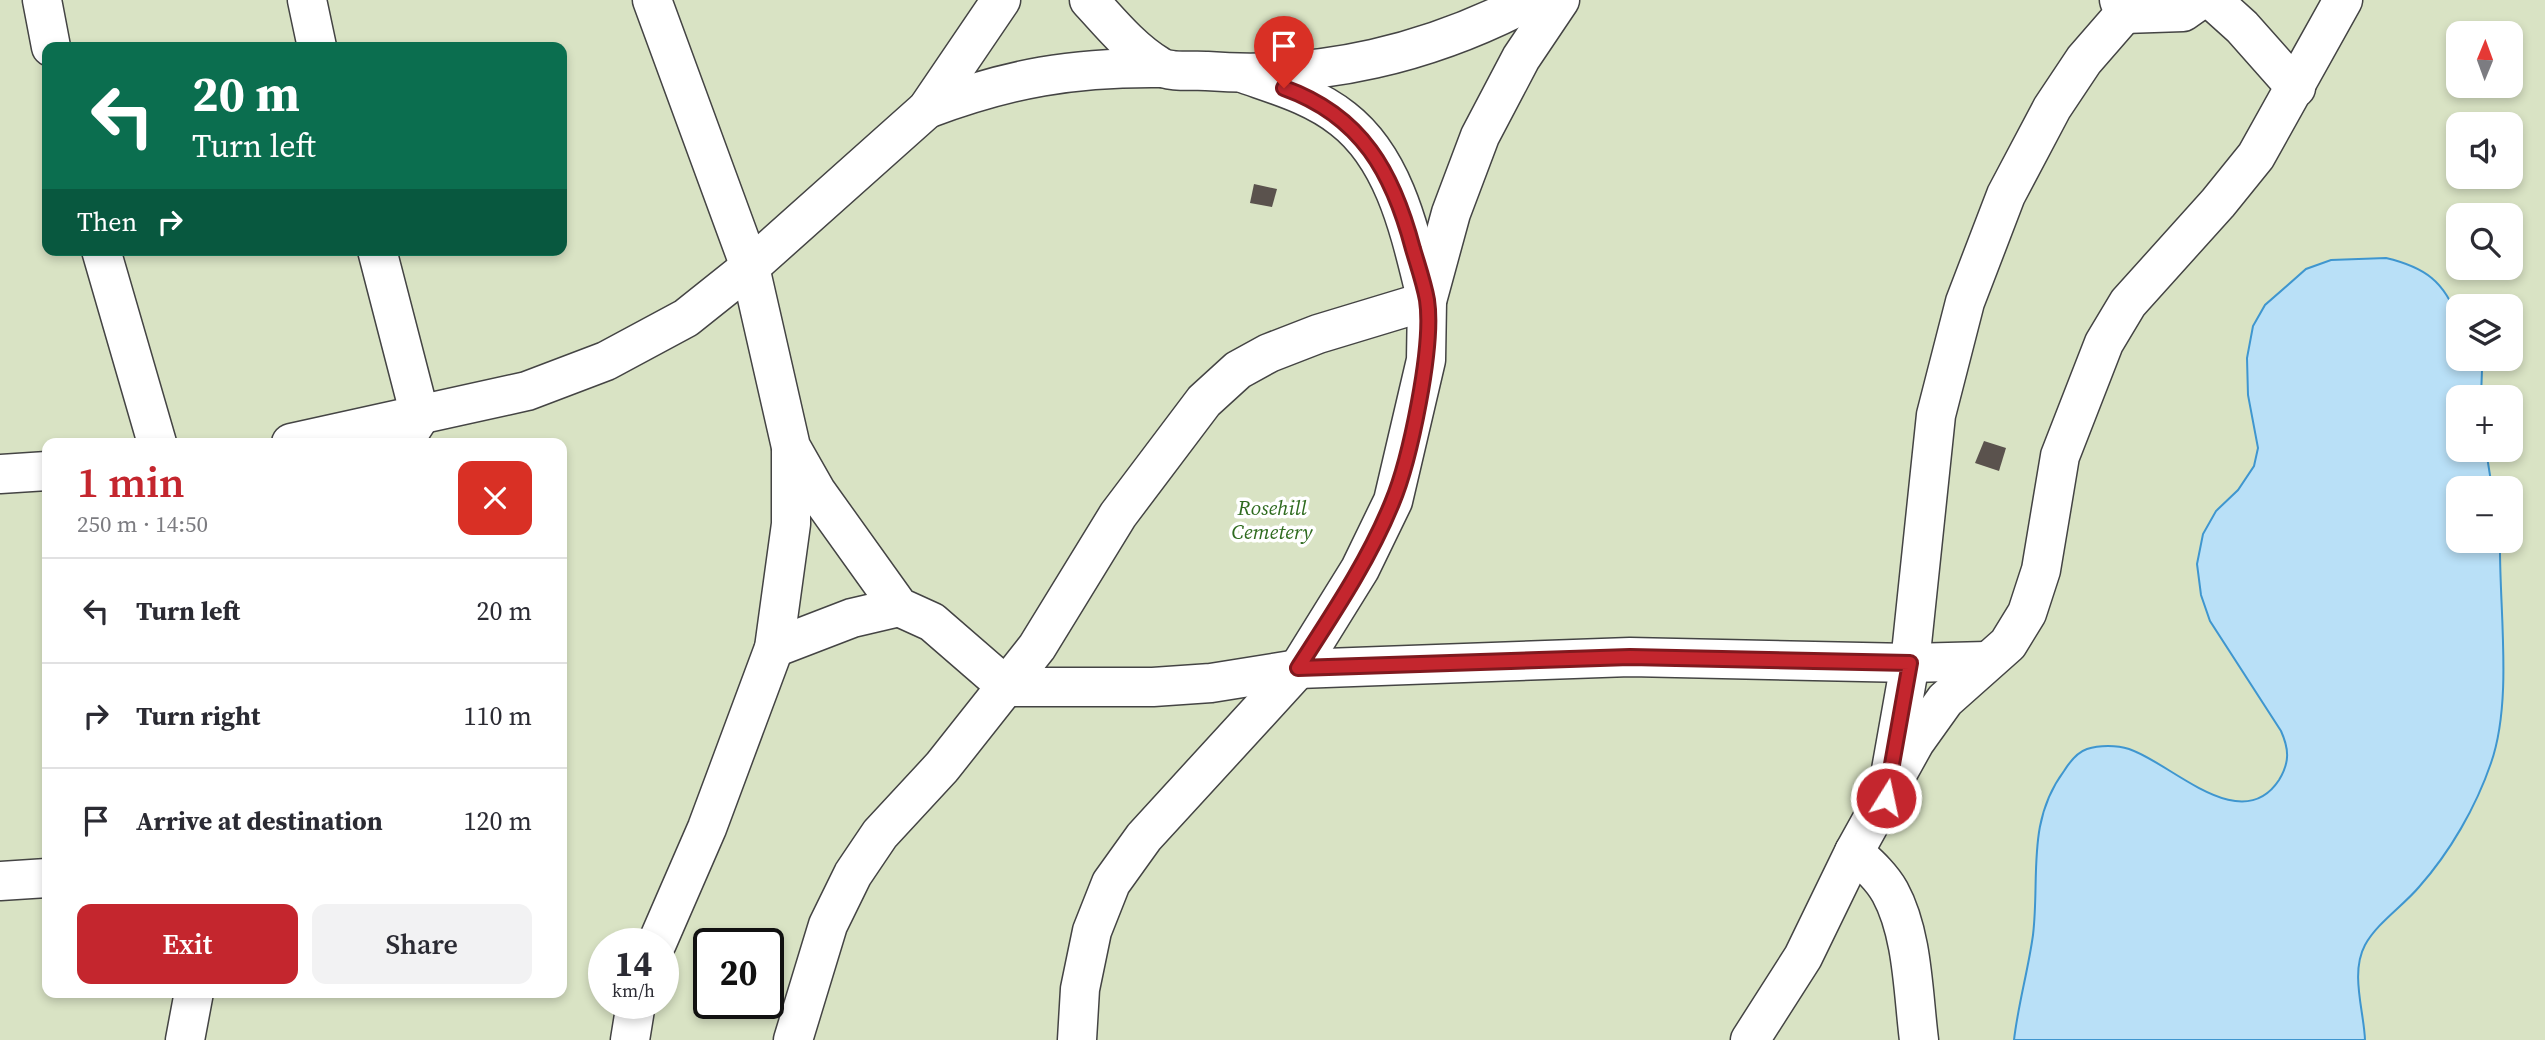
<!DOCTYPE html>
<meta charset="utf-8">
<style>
:root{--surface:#fff;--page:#f2f2f3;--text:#2b2b33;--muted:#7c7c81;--line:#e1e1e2;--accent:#c4262e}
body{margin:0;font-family:"Source Serif 4",serif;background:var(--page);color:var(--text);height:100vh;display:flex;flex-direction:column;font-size:26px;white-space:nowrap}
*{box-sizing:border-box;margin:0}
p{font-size:23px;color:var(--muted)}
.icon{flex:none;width:38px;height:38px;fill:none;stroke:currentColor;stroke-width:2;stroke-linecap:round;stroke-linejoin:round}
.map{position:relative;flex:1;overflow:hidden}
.details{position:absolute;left:42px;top:438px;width:525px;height:560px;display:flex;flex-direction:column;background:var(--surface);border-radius:14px;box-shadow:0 4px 10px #0003}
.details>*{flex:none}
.guide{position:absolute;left:42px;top:42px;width:525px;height:214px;border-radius:14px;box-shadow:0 4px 10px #0003;background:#0b6e4f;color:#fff;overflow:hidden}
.needle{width:46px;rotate:1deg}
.buttons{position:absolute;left:2446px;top:21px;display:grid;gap:14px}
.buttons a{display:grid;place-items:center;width:77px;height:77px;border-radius:14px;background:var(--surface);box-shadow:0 4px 10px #0003;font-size:35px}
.speed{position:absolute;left:588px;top:928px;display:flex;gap:14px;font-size:35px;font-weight:700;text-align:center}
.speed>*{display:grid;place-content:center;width:91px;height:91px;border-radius:50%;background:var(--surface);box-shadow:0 4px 10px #0003;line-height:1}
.speed small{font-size:18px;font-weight:400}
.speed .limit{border:4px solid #111;border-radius:10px;background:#fff;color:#111}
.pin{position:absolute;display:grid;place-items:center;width:60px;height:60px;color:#fff;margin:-72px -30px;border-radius:50% 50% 50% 0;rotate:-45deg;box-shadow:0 0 7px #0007}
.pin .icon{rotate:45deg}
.me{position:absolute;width:77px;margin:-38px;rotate:10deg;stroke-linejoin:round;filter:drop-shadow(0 0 5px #0008)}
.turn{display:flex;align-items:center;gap:24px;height:147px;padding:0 35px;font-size:32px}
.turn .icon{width:91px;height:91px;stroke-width:2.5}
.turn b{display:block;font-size:49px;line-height:60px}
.then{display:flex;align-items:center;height:66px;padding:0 35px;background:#0003;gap:14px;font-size:26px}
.round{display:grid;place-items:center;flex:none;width:74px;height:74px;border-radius:14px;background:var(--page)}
.overview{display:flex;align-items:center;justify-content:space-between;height:119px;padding:0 35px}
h1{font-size:42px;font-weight:600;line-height:52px;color:var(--accent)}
.cta{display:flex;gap:14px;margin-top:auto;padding:14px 35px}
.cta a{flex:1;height:80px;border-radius:14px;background:var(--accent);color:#fff;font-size:28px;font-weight:600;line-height:80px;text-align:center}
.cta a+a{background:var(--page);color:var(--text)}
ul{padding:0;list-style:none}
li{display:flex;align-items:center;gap:21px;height:105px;padding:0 35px;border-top:2px solid var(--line)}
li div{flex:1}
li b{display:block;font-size:26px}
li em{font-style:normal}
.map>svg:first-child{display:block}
</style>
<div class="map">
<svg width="2545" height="1040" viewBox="0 0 2545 1040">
<rect width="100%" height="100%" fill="#fffdf5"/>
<path fill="#d9e3c4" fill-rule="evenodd" d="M0 0H2545V1040H0ZM2459 33H2511V86H2459ZM47 47H562V250H47ZM2459 124H2511V177H2459ZM2459 215H2511V268H2459ZM2459 306H2511V359H2459ZM2459 397H2511V450H2459ZM47 443H562V992H47ZM2459 488H2511V541H2459ZM604 943H663V1003H604ZM709 943H768V1003H709Z"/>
<path fill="#b9e0f7" stroke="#3f96cf" stroke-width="2" d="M2386 258C2424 267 2445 281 2458 320 2462 330 2459 347 2459 359H2477L2482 370 2481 397H2459V450H2486L2492 488H2459V541H2500C2499 609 2513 700 2491 763 2476 807 2450 852 2419 887 2403 906 2377 923 2365 945 2350 973 2364 1011 2365 1040H2014C2018 1005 2028 971 2033 935 2040 877 2026 822 2064 771 2069 763 2078 752 2087 749 2099 745 2117 745 2129 749 2170 762 2241 838 2279 780 2290 762 2289 749 2281 731L2210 621 2201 595 2197 564 2203 534 2216 511 2238 490 2254 466 2258 448 2248 395 2247 358 2253 326 2265 305 2306 269 2331 260Z"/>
<g fill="#5a524d">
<path d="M1254 184 1277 189 1272 207 1250 203Z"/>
<path d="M1984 441 2006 448 1999 471 1975 463Z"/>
</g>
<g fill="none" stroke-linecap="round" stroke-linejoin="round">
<g stroke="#444" stroke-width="41">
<g id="minor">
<path d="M42 0 51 47"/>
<path d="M307 0 317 47"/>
<path d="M652 0 750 267 791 447 816 491 899 607 932 622 1007 687H1153L1211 683 1298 669 1630 657 1910 663 1987 661"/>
<path d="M1089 0C1110 23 1132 50 1159 66 1170 73 1194 70 1207 71 1320 80 1431 53 1531 0"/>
<path d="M2212 0 2242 27 2296 88"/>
<path d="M2124 14 2183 12 2200 0"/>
<path d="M927 109C1010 78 1073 67 1161 68"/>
<path d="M101 250 157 443"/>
<path d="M377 250 420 416 406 438"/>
<path d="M291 443 527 391 606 361 686 318 750 267 927 109 1001 0"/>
<path d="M0 474 47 471"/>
<path d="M774 648 852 618 899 607"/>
<path d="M1891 770 1910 663 1936 415 1965 302 2006 195 2052 108 2084 60 2124 14 2119 0"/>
<path d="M1854 852C1867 864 1881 876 1890 892 1913 934 1913 993 1919 1040"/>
<path d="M0 881 47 878"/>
<path d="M657 943 707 828 774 648 791 524V451"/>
<path d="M185 1040 194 992"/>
<path d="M630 1040 636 1003"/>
<path d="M793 1040 828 925 853 874 880 834 942 767 1037 647 1118 515 1204 401 1238 370 1269 353 1318 334 1427 301C1411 238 1397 161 1343 119 1314 96 1279 86 1245 74"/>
<path d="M1077 1040 1080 989 1092 931 1111 883 1144 837 1298 669 1360 569 1393 501 1426 360 1427 301 1451 213 1480 136 1521 58 1560 0"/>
<path d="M1750 1040 1803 957 1854 852 1915 742 1945 700 2008 644 2027 613 2041 570 2060 456 2104 343 2128 303 2218 203 2256 156 2343 0"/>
</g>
</g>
<use href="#minor" stroke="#fff" stroke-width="38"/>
</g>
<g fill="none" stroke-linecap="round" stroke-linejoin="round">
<g stroke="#7f191e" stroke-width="18">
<path id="route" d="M1284 88C1362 116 1393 173 1413 249 1418 266 1424 283 1427 300 1434 346 1410 460 1392 503 1368 562 1332 615 1298 668L1630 657 1910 663 1886 798"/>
</g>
<use href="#route" stroke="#c4262e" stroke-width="12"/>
</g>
<g text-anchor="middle" stroke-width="7" stroke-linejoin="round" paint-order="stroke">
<g font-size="21" font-style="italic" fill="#2f6b1f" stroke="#fff">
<text x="1272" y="515">Rosehill<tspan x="1272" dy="24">Cemetery</tspan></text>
</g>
</g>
</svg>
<div class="buttons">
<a><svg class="needle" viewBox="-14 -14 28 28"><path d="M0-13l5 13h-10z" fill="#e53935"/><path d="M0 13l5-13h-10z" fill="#7c7c81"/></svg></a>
<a><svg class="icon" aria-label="sound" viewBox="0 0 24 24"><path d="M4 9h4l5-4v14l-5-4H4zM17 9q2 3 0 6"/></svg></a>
<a><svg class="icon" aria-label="search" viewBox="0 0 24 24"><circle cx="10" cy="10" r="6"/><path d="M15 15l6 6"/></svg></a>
<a><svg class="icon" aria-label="layers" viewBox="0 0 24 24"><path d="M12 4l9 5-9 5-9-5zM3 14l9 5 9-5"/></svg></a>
<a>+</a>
<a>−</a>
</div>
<div class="speed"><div>14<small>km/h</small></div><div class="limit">20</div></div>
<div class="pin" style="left:1284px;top:88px;background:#d93025"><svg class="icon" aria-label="arrive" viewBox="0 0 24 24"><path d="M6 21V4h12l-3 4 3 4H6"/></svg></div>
<svg class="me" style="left:1886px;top:798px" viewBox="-20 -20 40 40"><circle r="17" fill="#c4262e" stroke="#fff" stroke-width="3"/><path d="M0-11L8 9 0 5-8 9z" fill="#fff"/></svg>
<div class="guide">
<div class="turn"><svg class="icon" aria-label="left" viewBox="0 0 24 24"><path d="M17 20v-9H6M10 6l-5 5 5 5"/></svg><div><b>20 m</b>Turn left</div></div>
<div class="then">Then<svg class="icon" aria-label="right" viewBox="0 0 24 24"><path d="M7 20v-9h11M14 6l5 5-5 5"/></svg></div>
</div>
<section class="details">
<div class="overview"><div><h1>1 min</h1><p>250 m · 14:50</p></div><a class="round" style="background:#d93025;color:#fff"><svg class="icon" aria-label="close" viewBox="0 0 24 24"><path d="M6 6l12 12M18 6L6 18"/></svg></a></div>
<ul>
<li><svg class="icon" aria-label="left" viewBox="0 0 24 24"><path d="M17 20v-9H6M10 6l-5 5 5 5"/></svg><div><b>Turn left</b></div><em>20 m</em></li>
<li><svg class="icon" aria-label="right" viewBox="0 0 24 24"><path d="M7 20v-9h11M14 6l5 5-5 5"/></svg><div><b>Turn right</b></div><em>110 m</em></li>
<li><svg class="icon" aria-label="arrive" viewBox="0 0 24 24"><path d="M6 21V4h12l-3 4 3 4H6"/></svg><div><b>Arrive at destination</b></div><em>120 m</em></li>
</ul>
<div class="cta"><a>Exit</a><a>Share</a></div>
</section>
</div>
